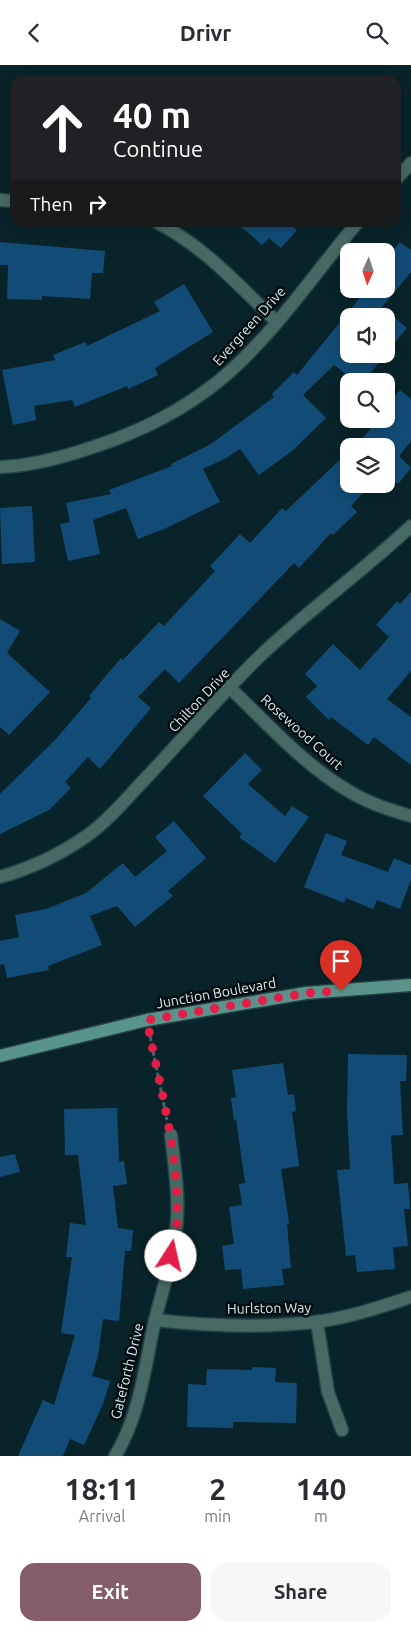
<!DOCTYPE html>
<style>
:root{--surface:#fff;--page:#f7f7f7;--text:#2b2b33;--muted:#7c7c81;--accent:#855d69}
body{margin:0;font-family:Ubuntu,sans-serif;background:var(--page);color:var(--text);height:100vh;display:flex;flex-direction:column;font-size:19px;white-space:nowrap}
*{box-sizing:border-box;margin:0}
p{font-size:16px;color:var(--muted)}
.icon{flex:none;width:28px;height:28px;fill:none;stroke:currentColor;stroke-width:2;stroke-linecap:round;stroke-linejoin:round}
.map{position:relative;height:1391px;overflow:hidden}
.panel{display:flex;flex-direction:column;background:var(--surface);flex:1}
.panel>*{flex:none}
.top-card{position:absolute;left:10px;top:10px;width:391px;height:152px;border-radius:15px;box-shadow:0 2px 12px #0003;background:#202124;color:#fff;overflow:hidden}
.needle{width:32px;rotate:183deg}
.controls{position:absolute;left:340px;top:178px;display:grid;gap:10px}
.controls a{display:grid;place-items:center;width:55px;height:55px;border-radius:10px;background:var(--surface);box-shadow:0 2px 12px #0003;font-size:25px}
.pin{position:absolute;display:grid;place-items:center;width:42px;height:42px;color:#fff;margin:-51px -21px;border-radius:50% 50% 50% 0;rotate:-45deg;box-shadow:0 0 5px #0007}
.pin .icon{rotate:45deg}
.me{position:absolute;width:55px;margin:-28px;rotate:10deg;stroke-linejoin:round;filter:drop-shadow(0 0 4px #0008)}
.turn{display:flex;align-items:center;gap:18px;height:105px;padding:0 20px;font-size:22px}
.turn .icon{width:65px;height:65px;stroke-width:2.5}
.turn b{display:block;font-size:35px;line-height:42px}
.then{display:flex;align-items:center;height:48px;padding:0 20px;background:#0003;gap:10px;font-size:19px}
.eta{display:flex;justify-content:space-evenly;align-items:center;height:85px;text-align:center}
.eta b{font-size:30px;font-weight:700;line-height:35px}
.action{display:flex;gap:10px;margin-top:auto;padding:10px 20px}
.action a{flex:1;height:58px;border-radius:15px;background:var(--accent);color:#fff;font-size:20px;font-weight:700;line-height:58px;text-align:center}
.action a+a{background:var(--page);color:var(--text)}
header{display:flex;justify-content:space-between;align-items:center;height:65px;padding:0 20px;background:var(--surface);font-size:22px;font-weight:700}
.map>svg:first-child{display:block}
</style>
<header><svg class="icon" aria-label="back" viewBox="0 0 24 24"><path d="M15 5l-7 7 7 7"/></svg>Drivr<svg class="icon" aria-label="search" viewBox="0 0 24 24"><circle cx="10" cy="10" r="6"/><path d="M15 15l6 6"/></svg></header>
<div class="map">
<svg width="411" height="1391" viewBox="0 0 411 1391">
<rect width="100%" height="100%" fill="#08242a"/>
<g fill="#124c76">
<path d="M237 158H289L297 165 281 183 269 173 262 180Z"/>
<path d="M0 177 105 186 103 208H92L90 234 42 231V235L7 234 8 200H0Z"/>
<path d="M400 177 411 185V207L382 242 407 263 386 288V251H349V289H386L364 316H355L334 300 303 330 326 353 292 386 259 410 240 384 226 393 203 404 220 437 164 464 138 474 126 443 93 455 100 489 68 496 60 459 70 457 66 438 111 429 109 425 172 401 171 399 211 379 274 332 272 329 294 307 297 310 367 224H386V194Z"/>
<path d="M184 219 213 267 155 303 158 310 128 324 127 321 75 342 72 335 34 341 36 355 13 360 2 305 55 295 53 290 85 277 87 281 160 246 154 237Z"/>
<path d="M400 325 411 334V376L399 391 411 403 398 419 386 408V381H357L378 354H386V343Z"/>
<path d="M349 386V419H371L351 441 357 447 333 470 331 468 299 503 294 498 179 618 165 604 138 632 151 643 100 704 88 692 65 717 71 723 49 745 0 769V729L56 674 91 633 89 631 121 593 123 595 159 557 164 561 215 506 210 501 240 469 250 478 282 443 286 446Z"/>
<path d="M32 441 35 497 2 499 0 443Z"/>
<path d="M411 527V606L387 634 411 652V700L374 672 368 680 331 652 329 655 306 632 317 621 305 609 333 579 360 605 389 572 376 560 397 536 400 539Z"/>
<path d="M0 554 20 566 7 588 50 627 9 670 0 662Z"/>
<path d="M245 688 262 705 248 719 285 751 292 741 309 752 275 798 239 772 242 769 203 731Z"/>
<path d="M174 756 206 793 168 826 173 831 135 862 117 841 90 851 102 880 48 901 49 905 7 913 4 899 0 900V876L19 872 15 850 46 844 86 828 123 798 135 812 167 786 155 772Z"/>
<path d="M326 768 347 776 341 790 388 807 394 793 411 800V815L400 844 377 835 373 844 346 833 344 838 304 822Z"/>
<path d="M348 989 407 990 406 1016H400L403 1070H391L394 1119 408 1118 410 1144H404L408 1181 393 1182 395 1204 357 1207 355 1190 346 1191 337 1105 350 1104 347 1046Z"/>
<path d="M283 998 288 1030 294 1029 296 1046 292 1047 299 1101 281 1104 289 1158 287 1159 291 1203 282 1204 284 1220 243 1224 241 1204 225 1205 222 1181 234 1179 229 1142 242 1140 239 1119 245 1118 236 1054 234 1055 231 1033 236 1032 232 1005Z"/>
<path d="M117 1043 119 1097 124 1096 127 1119 113 1121 118 1163 133 1165 131 1186H125L119 1256 103 1254 98 1291 92 1311 110 1316 103 1339 84 1380 70 1374 63 1391H18L43 1335 54 1340 75 1270 61 1268 72 1192H66L70 1158 86 1160 78 1090H65L64 1044Z"/>
<path d="M15 1089 20 1107 0 1112V1092Z"/>
<path d="M252 1302 276 1303 275 1317 297 1318 296 1358 233 1357V1363L187 1362 188 1319 206 1320 207 1304 252 1305Z"/>
</g>
<g fill="none" stroke-linecap="round" stroke-linejoin="round">
<g stroke="#254045" stroke-width="15">
<g id="minor">
<path d="M396 114 411 98"/>
<path d="M0 135 15 136"/>
<path d="M158 158C205 182 239 221 277 257"/>
<path d="M0 402C31 401 64 392 93 382 137 368 183 345 220 315 273 271 313 210 357 158"/>
<path d="M230 623C267 658 303 699 347 725 367 738 389 745 411 751"/>
<path d="M0 812C32 803 61 789 88 770 109 755 127 733 145 714 183 674 219 631 259 592 307 546 362 507 411 461"/>
<path d="M155 1255C207 1261 263 1263 315 1257 348 1253 380 1242 411 1232"/>
<path d="M317 1257 328 1327 342 1365"/>
<path d="M115 1391C140 1351 145 1300 155 1255 163 1222 175 1189 177 1154 179 1126 174 1098 171 1070"/>
</g>
</g>
<g stroke="#254045" stroke-width="15">
<path id="secondary" d="M0 991 147 955 306 928 411 920"/>
</g>
<path stroke="#496267" stroke-width="3" stroke-dasharray="5 2.5" stroke-linecap="butt" d="M150 971 167 1055"/>
<use href="#minor" stroke="#476964" stroke-width="12"/>
<use href="#secondary" stroke="#5a938a" stroke-width="12"/>
</g>
<g fill="none" stroke-linecap="round" stroke-linejoin="round">
<path stroke="#e11d48" stroke-width="9" stroke-dasharray="0 16.2" d="M171 1191C173 1179 177 1166 177 1153 179 1086 159 1021 147 955L306 928 341 926"/>
</g>
<g text-anchor="middle" stroke-width="5" stroke-linejoin="round" paint-order="stroke">
<g font-size="14" fill="#daeaee" stroke="#030c0e">
<text transform="translate(249 261) rotate(-48)" y="5">Evergreen Drive</text>
<text transform="translate(199 635) rotate(-47)" y="5">Chilton Drive</text>
<text transform="translate(302 667) rotate(42)" y="5">Rosewood Court</text>
<text transform="translate(216 928) rotate(-10)" y="5">Junction Boulevard</text>
<text transform="translate(269 1243) rotate(-1)" y="5">Hurlston Way</text>
<text transform="translate(127 1306) rotate(-76)" y="5">Gateforth Drive</text>
</g>
</g>
</svg>
<div class="controls">
<a><svg class="needle" viewBox="-14 -14 28 28"><path d="M0-13l5 13h-10z" fill="#e53935"/><path d="M0 13l5-13h-10z" fill="#7c7c81"/></svg></a>
<a><svg class="icon" aria-label="sound" viewBox="0 0 24 24"><path d="M4 9h4l5-4v14l-5-4H4zM17 9q2 3 0 6"/></svg></a>
<a><svg class="icon" aria-label="search" viewBox="0 0 24 24"><circle cx="10" cy="10" r="6"/><path d="M15 15l6 6"/></svg></a>
<a><svg class="icon" aria-label="layers" viewBox="0 0 24 24"><path d="M12 4l9 5-9 5-9-5zM3 14l9 5 9-5"/></svg></a>
</div>
<div class="pin" style="left:341px;top:926px;background:#d93025"><svg class="icon" aria-label="arrive" viewBox="0 0 24 24"><path d="M6 21V4h12l-3 4 3 4H6"/></svg></div>
<svg class="me" style="left:171px;top:1191px" viewBox="-20 -20 40 40"><circle r="19" fill="#fff"/><path d="M0-13L10 11 0 6-10 11z" fill="#e11d48"/></svg>
<div class="top-card">
<div class="turn"><svg class="icon" aria-label="ahead" viewBox="0 0 24 24"><path d="M12 20V5M6 11l6-6 6 6"/></svg><div><b>40 m</b>Continue</div></div>
<div class="then">Then<svg class="icon" aria-label="right" viewBox="0 0 24 24"><path d="M7 20v-9h11M14 6l5 5-5 5"/></svg></div>
</div>
</div>
<section class="panel">
<div class="eta">
<div><b>18:11</b><p>Arrival</p></div>
<div><b>2</b><p>min</p></div>
<div><b>140</b><p>m</p></div>
</div>
<div class="action"><a>Exit</a><a>Share</a></div>
</section>
